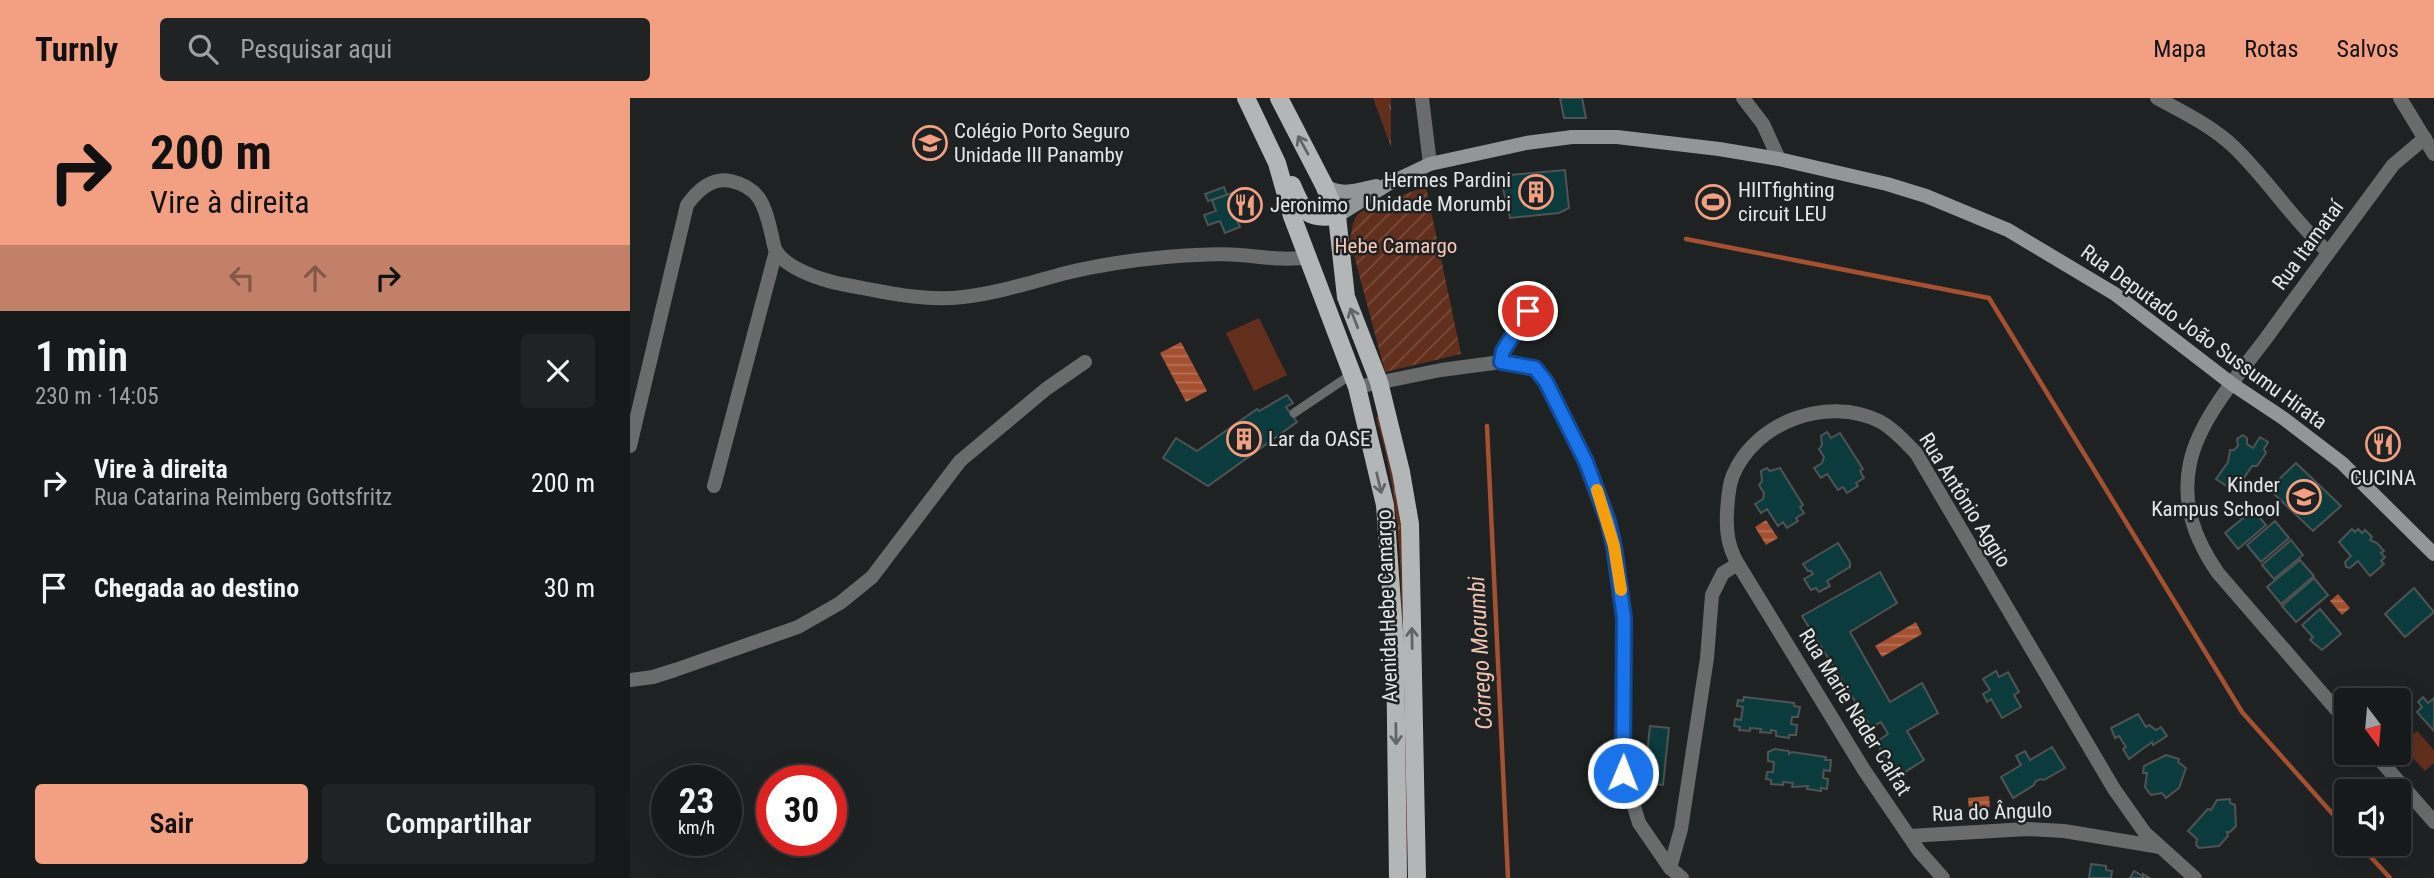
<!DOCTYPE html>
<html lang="pt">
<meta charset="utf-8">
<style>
:root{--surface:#171a1a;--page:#202323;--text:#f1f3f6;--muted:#9ea1a2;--line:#363839;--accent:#f3a082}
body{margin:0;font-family:"Roboto Condensed",sans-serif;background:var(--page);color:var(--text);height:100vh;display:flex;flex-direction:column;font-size:26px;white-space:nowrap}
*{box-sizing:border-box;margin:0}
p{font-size:23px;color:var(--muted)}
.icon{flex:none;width:38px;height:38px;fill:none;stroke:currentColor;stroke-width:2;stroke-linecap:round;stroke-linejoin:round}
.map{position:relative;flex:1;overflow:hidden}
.side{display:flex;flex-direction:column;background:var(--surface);width:630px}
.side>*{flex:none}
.guide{background:#f3a082;color:#111;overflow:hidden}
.needle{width:46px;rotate:164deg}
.tools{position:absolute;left:1704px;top:590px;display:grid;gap:14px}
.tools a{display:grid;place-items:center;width:77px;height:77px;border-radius:7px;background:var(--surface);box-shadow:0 7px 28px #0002,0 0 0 2px var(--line);font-size:35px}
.speed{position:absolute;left:21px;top:667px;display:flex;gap:14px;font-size:35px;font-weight:700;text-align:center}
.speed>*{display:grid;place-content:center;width:91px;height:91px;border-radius:50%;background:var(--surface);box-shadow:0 7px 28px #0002,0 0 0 2px var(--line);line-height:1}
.speed small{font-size:18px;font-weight:400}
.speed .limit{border:10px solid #d22;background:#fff;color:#111}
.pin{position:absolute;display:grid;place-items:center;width:60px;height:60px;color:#fff;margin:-30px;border:4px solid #fff;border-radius:50%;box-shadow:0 2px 7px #0007}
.me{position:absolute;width:77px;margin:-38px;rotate:1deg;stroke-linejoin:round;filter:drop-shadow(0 0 5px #0008)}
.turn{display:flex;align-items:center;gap:24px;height:147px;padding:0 35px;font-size:32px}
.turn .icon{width:91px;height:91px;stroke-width:2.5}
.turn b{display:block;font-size:49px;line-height:60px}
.lanes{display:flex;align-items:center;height:66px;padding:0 35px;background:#0003;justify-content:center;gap:35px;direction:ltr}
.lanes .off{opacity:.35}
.round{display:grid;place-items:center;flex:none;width:74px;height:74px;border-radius:7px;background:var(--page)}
.head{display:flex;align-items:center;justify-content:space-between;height:119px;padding:0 35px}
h1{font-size:42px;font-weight:600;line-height:52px}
.action{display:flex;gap:14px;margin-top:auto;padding:14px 35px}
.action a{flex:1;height:80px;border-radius:7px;background:var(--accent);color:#111;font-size:28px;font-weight:600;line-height:80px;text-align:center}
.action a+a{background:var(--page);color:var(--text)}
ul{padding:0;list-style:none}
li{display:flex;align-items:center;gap:21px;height:105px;padding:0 35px}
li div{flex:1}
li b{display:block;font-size:26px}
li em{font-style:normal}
header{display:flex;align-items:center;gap:42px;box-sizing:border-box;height:98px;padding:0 35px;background:var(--accent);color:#111}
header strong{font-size:33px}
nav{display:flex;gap:38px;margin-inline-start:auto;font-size:24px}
.search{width:490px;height:63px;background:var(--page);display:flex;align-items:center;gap:18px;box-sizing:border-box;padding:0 24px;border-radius:7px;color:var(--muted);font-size:26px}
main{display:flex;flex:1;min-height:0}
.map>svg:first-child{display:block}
</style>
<header>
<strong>Turnly</strong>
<div class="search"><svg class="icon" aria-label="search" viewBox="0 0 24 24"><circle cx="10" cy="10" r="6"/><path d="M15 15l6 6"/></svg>Pesquisar aqui</div>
<nav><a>Mapa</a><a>Rotas</a><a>Salvos</a></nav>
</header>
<main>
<section class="side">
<div class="guide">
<div class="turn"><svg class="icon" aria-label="right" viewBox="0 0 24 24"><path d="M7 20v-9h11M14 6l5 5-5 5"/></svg><div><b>200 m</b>Vire à direita</div></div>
<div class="lanes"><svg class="icon off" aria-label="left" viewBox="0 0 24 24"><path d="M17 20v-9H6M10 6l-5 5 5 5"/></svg><svg class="icon off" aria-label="ahead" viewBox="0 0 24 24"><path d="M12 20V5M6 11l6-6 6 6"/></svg><svg class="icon" aria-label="right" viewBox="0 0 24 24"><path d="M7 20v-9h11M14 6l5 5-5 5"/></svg></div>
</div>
<div class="head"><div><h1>1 min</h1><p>230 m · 14:05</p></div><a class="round"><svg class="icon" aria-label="close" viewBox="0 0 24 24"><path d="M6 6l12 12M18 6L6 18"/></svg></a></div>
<ul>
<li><svg class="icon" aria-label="right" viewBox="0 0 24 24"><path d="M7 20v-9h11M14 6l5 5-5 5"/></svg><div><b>Vire à direita</b><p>Rua Catarina Reimberg Gottsfritz</p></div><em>200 m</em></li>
<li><svg class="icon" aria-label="arrive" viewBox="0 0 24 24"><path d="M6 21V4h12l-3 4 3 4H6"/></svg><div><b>Chegada ao destino</b></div><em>30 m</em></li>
</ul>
<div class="action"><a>Sair</a><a>Compartilhar</a></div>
</section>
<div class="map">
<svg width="1804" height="780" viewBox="0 0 1804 780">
<defs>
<pattern id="grass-tufts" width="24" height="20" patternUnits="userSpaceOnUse" patternTransform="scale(1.75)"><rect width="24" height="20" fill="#622f1c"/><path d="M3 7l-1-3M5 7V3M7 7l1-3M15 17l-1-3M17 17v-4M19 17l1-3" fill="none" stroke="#784d3d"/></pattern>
<pattern id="garden-furrows" width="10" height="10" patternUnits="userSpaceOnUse" patternTransform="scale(1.75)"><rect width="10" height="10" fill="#622f1c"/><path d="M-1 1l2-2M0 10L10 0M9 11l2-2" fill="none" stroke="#784d3d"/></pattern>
<pattern id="water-rules" width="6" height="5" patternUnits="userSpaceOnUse" patternTransform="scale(1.75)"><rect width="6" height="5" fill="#a55030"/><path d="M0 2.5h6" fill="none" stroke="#b57258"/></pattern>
</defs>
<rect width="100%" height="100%" fill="#1f2222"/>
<g fill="url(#grass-tufts)">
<path d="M743 0H761V49Z"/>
<path d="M748 318 751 321 771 413 777 628V780H773C773 711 772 642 772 573 772 487 772 402 746 320Z"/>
</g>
<path fill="url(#garden-furrows)" d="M796 89 831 256 755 274 720 142C722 134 722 122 728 116 738 107 782 94 796 89Z"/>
<g fill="#622f1c">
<path d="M629 220 657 277 624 293 596 235Z"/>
<path d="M1787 633 1804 652V665L1795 673 1771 647Z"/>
</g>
<g fill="url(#water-rules)">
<path d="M551 244 577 293 556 304 530 255Z"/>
<path d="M1136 422 1148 440 1136 447 1125 429Z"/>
<path d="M1708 496 1720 510 1712 517 1700 503Z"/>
<path d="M1286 524 1292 536 1252 559 1245 548Z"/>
<path d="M1359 698 1360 709 1339 712 1338 700Z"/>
</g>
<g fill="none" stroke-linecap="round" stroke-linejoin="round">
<g stroke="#a55030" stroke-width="4.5">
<path d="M1056 141 1359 200 1612 614 1717 732"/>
<path d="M857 328 878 780"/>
<path d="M1729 746 1760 780"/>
</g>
</g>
<g fill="#0c3b3d" stroke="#505353" stroke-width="2">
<path d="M930 0H952L956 20H934Z"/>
<path d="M935 72 939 110 929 115 880 120 870 78Z"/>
<path d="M594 89 597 97 578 103 575 96Z"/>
<path d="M616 90 626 115 607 122 610 129 595 135 590 123 578 127 574 117 586 113 582 102Z"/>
<path d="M657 297 663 305 656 309 667 324 578 388 533 360 546 340 567 353 627 311 629 313Z"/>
<path d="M1197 334 1201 340 1210 335 1233 371 1230 373 1234 380 1226 385 1228 388 1217 395 1213 389 1208 392 1197 376 1191 380 1184 370 1192 365 1194 359 1189 351 1192 347 1191 338Z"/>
<path d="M1613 337 1617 340V346L1623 350 1630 339 1638 344 1634 351 1636 355 1627 368H1622L1610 386 1608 384 1603 392 1586 381 1598 364 1600 352H1604L1608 348 1607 341Z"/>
<path d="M1666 365 1711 408 1683 433 1639 391Z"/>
<path d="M1137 370 1140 373 1150 370 1173 407 1170 409 1174 415 1166 420 1168 423 1157 430 1153 424 1148 428 1137 411 1131 415 1125 406 1133 401 1134 395 1129 387 1132 383 1131 373Z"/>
<path d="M1623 412 1636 427 1608 451 1595 435Z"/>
<path d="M1645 423 1659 440 1631 464 1617 447Z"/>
<path d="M1722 431 1725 434 1728 431 1732 435 1735 432 1742 439 1740 442 1747 445 1754 453 1751 455 1755 459 1751 463 1754 466 1740 478 1728 463 1720 470 1716 469 1715 464 1721 458 1709 444Z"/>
<path d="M1661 442 1673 457 1644 481 1632 467Z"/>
<path d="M1208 445 1220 464V469L1197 483 1200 488 1189 494 1186 490 1181 492 1174 481 1183 476 1181 473H1178L1173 466Z"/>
<path d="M1670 462 1684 478 1651 506 1637 489Z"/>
<path d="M1250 474 1267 505 1220 534 1260 604 1292 585 1308 615 1277 633 1294 662 1267 679 1246 644 1258 636 1251 624 1241 629 1172 518Z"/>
<path d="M1684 480 1698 497 1666 524 1652 508Z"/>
<path d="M1784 490 1804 514 1775 539 1755 516Z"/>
<path d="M1690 511 1711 536 1692 552 1680 542 1683 539 1672 527Z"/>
<path d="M1366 573 1369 579 1378 574 1389 594 1384 597 1391 609 1372 620 1361 601 1357 604 1353 596 1360 592 1353 581Z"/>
<path d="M1114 599 1164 605V608L1170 609 1168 619H1162L1161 626 1167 627 1166 637H1159V640L1146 638V633L1141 632V635L1130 634 1131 631 1120 630V633L1109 632 1110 629 1104 628 1105 621 1111 622 1113 609 1107 608 1108 602 1113 603Z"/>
<path d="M1793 599 1798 605 1804 600V633L1787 614 1792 609 1788 604Z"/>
<path d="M1508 616 1516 629 1519 627 1526 632 1531 629 1537 638 1523 647 1522 644 1499 661 1493 651 1496 649 1489 638 1485 640 1481 630Z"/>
<path d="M1020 628 1039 630 1033 687 1016 685 1017 675H1015Z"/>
<path d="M1422 649 1435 670 1414 682 1410 681 1405 684 1404 687 1383 700 1371 679 1391 667 1386 658 1395 653 1400 662Z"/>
<path d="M1145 651 1159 653V656L1162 654 1196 659 1195 662H1201L1200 673 1194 672 1193 680 1198 681 1197 691 1191 690V693L1177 691 1178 688 1162 689 1163 685 1153 684V687L1141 686V682L1136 681 1137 674H1143L1144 664 1138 663V654Z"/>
<path d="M1536 657 1549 661 1548 664 1556 670 1549 690 1536 700 1532 695 1521 697 1515 689 1517 675H1513L1514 668Z"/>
<path d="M1600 701V705L1605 707 1606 728 1600 734H1597L1598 738 1589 748 1569 750 1566 747 1567 741 1558 733 1578 711 1581 712 1587 702Z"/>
<path d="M1461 766 1476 768V772L1482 773 1481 780H1459Z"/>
<path d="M1504 773 1513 778V776L1520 780H1500Z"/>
</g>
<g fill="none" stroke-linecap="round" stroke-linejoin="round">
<path stroke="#6a6b6b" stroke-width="9" d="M664 315 722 276"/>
<g stroke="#6a6b6b" stroke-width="14">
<path d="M792 0 800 66"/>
<path d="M1113 0 1133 26 1149 61"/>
<path d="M1527 0C1553 14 1582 28 1604 49 1638 82 1663 122 1698 154"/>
<path d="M1770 0 1804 56"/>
<path d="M871 264 905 270 916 284 933 315 971 402 984 448 994 520V675L1009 725 1040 770 1052 780"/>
<path d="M727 289 811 272 871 264 874 253 898 213"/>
<path d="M0 348 57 107C67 93 82 79 101 83 132 90 135 110 142 138 143 142 144 150 146 153 157 171 192 182 211 186 251 193 292 204 333 199 368 195 402 184 436 175 469 167 502 162 536 159 560 157 586 155 610 157 634 159 655 163 679 159"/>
<path d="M84 388 146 153"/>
<path d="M1108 466 1234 672 1289 753 1313 780"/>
<path d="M0 582 23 579 45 572 168 529 210 505 242 479 330 363 416 291 455 264"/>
<path d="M1717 624 1588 475C1565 442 1551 406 1560 365 1569 321 1610 275 1637 239 1678 182 1721 124 1763 67L1795 40"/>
<path d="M1743 654 1804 724"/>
<path d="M1279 738 1397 731 1434 733 1530 749"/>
<path d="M1040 770 1051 731 1077 560 1082 497 1093 475 1108 466C1098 449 1096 433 1097 414 1098 401 1098 389 1103 377 1126 323 1197 298 1249 323 1263 330 1275 344 1286 355L1484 691 1515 735 1565 780"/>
</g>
<g stroke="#939696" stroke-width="14">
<path d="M694 87C711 99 728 92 746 88"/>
<path d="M707 118 758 86 800 66 896 45 942 39H987L1089 51 1149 61 1257 86 1296 98 1378 132 1485 196 1602 286 1653 320 1712 365 1804 456"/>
</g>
<g stroke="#b3b6b6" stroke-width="18">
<path d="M616 0 647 65 662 118 727 289 755 407 765 548 768 780"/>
<path d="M649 0 694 87 707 118 716 199 749 284 771 374 780 426 787 780"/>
<path d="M662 87C674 115 676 121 707 118"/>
</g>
</g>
<defs><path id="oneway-shaft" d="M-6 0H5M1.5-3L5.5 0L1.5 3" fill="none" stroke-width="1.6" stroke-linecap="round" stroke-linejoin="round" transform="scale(1.75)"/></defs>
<g stroke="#626565">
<use href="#oneway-shaft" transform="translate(673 47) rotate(-119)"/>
<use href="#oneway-shaft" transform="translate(724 220) rotate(-111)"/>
<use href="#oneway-shaft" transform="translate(749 385) rotate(77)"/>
<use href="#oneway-shaft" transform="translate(782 540) rotate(-91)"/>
<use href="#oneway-shaft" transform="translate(766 636) rotate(89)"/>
</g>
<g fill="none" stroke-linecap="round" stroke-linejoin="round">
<g stroke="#114b97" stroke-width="18">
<path id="route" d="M898 213 873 253 871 264 905 270 916 284 956 364 978 423 984 448 994 520 993 675"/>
</g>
<use href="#route" stroke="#1a73e8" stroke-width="12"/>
<path stroke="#f59e0b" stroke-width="12" d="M967 392 984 448 991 492"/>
</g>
<defs>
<g id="school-ring" transform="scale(1.75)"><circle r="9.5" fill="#1f2222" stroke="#f3a082" stroke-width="1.5"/><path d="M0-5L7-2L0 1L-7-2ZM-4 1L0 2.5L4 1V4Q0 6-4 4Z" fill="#f3a082"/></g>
<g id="building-ring" transform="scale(1.75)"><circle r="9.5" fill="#1f2222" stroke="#f3a082" stroke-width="1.5"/><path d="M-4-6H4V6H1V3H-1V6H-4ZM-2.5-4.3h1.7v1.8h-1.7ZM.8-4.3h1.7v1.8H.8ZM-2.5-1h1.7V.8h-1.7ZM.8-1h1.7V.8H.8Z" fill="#f3a082"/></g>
<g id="stadium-ring" transform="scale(1.75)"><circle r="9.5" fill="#1f2222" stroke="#f3a082" stroke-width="1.5"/><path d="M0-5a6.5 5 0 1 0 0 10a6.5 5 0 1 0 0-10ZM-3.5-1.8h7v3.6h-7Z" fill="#f3a082"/></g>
<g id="restaurant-ring" transform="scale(1.75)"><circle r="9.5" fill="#1f2222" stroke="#f3a082" stroke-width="1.5"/><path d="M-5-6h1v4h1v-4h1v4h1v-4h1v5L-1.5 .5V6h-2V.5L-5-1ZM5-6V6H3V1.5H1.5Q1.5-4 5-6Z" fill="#f3a082"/></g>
</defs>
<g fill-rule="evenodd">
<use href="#school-ring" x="300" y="45"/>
<use href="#building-ring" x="906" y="94"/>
<use href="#stadium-ring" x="1083" y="104"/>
<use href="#restaurant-ring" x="615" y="107"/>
<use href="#building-ring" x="614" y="341"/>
<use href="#restaurant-ring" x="1753" y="346"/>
<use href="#school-ring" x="1674" y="399"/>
</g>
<g text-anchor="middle" stroke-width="5" stroke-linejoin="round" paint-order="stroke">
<g font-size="21" fill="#e4e7e7" stroke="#1f2222" text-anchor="start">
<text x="324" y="40">Colégio Porto Seguro<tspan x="324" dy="24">Unidade III Panamby</tspan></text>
<text x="881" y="89" text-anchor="end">Hermes Pardini<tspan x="881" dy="24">Unidade Morumbi</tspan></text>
<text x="1108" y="99">HIITfighting<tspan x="1108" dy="24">circuit LEU</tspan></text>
<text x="640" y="114">Jeronimo</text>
<text x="638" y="348">Lar da OASE</text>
<text x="1753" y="387" text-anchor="middle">CUCINA</text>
<text x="1650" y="394" text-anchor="end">Kinder<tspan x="1650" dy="24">Kampus School</tspan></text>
</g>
<g font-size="21" fill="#e4e7e7" stroke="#1f2222">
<text transform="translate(1678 147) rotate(-54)" y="7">Rua Itamataí</text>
<text transform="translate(1574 239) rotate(36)" y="7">Rua Deputado João Sussumu Hirata</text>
<text transform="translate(1335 402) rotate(58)" y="7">Rua Antônio Aggio</text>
<text transform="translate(757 508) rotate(-92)" y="7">Avenida Hebe Camargo</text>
<text transform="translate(1225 614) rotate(58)" y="7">Rua Marie Nader Calfat</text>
<text transform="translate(1362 714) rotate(-2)" y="7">Rua do Ângulo</text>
</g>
<g font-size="21" fill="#f8c7b6" stroke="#1f2222">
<text x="766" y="155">Hebe Camargo</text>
</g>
<g font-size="23" font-style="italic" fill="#f3c3b2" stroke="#1f2222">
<text transform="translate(850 555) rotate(-93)" y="8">Córrego Morumbi</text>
</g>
</g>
</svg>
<div class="tools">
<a><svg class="needle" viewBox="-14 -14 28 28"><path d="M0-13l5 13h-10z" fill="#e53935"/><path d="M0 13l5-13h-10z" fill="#9ea1a2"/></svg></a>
<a><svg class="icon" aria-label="sound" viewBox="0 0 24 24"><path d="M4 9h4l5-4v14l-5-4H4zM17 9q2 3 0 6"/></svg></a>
</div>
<div class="speed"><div>23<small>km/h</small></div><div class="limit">30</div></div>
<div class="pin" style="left:898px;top:213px;background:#d93025"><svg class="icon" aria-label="arrive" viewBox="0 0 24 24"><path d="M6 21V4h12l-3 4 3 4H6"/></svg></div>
<svg class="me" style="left:993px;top:675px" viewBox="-20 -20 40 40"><circle r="17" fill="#1a73e8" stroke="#fff" stroke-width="3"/><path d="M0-11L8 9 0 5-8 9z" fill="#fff"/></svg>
</div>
</main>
